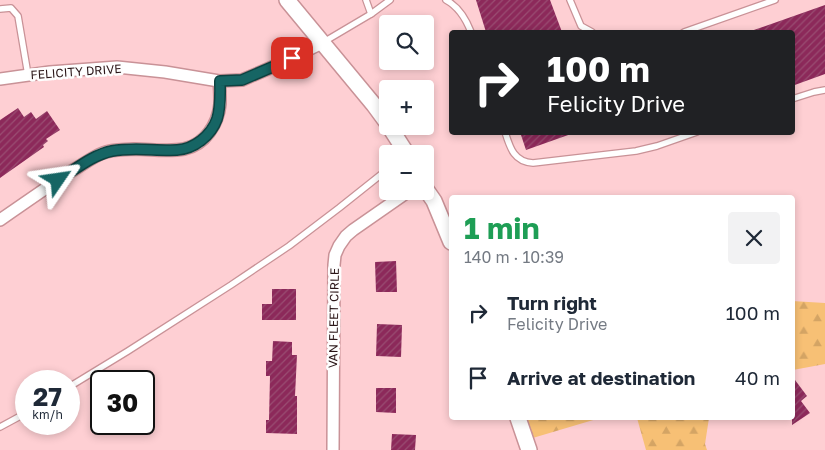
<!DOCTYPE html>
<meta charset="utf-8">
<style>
:root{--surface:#fff;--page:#f2f2f3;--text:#1f2937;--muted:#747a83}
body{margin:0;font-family:"Golos Text",sans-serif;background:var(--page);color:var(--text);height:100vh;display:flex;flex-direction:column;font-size:19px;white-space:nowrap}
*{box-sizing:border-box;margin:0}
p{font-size:16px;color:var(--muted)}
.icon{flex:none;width:28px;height:28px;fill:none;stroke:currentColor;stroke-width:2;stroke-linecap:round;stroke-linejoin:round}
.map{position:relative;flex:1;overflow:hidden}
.drawer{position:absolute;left:449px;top:195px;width:346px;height:225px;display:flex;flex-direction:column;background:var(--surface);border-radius:5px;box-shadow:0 2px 8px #0003}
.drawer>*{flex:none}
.hud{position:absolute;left:449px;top:30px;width:346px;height:105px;border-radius:5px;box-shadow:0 2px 8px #0003;background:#202124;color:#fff;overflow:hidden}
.controls{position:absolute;left:379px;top:15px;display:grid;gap:10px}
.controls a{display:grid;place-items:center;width:55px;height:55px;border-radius:5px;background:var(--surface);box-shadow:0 2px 8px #0003;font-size:25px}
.speed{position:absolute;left:15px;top:370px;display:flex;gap:10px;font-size:25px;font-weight:700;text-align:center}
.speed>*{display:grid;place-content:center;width:65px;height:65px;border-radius:50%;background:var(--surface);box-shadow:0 2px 8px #0003;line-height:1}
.speed small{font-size:12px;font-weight:400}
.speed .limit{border:2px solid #111;border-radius:8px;background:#fff;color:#111}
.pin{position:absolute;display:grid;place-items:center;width:42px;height:42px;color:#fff;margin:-21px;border-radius:10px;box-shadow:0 2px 8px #0006}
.me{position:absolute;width:55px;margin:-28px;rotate:58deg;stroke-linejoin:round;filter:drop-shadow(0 0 4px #0008)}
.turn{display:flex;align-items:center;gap:18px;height:105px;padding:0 15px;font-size:22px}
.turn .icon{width:65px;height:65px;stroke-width:2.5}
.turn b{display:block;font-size:35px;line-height:42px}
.round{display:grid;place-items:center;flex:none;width:52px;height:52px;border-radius:5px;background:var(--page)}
.head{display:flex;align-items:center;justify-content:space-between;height:85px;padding:0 15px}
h1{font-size:30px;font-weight:700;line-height:38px;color:#1e9e55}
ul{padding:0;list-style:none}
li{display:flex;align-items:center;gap:15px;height:65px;padding:0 15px}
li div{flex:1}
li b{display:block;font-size:19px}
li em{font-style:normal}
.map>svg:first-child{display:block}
</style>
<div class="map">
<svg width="825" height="450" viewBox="0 0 825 450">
<defs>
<pattern id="forest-firs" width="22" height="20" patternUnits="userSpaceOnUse" patternTransform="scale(1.25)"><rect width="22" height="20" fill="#f7c075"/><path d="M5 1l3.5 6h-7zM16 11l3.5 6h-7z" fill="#d4a464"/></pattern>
<pattern id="building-hatch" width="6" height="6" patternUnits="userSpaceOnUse" patternTransform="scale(1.25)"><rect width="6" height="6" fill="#8c295a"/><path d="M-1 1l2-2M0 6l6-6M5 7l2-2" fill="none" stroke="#994d72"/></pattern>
</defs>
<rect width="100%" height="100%" fill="#fecfd3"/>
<g fill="url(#forest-firs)">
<path d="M792 301 825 303V364L793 370Z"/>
<path d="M518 418H600L526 440Z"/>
<path d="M637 418H709L705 444 707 450H646Z"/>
</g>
<g fill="url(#building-hatch)">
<path d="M476 0H550L562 32H486Z"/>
<path d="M825 5V74L792 86V32H751V31Z"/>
<path d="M18 108 24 117 31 112 36 119 47 111 60 130 46 139 48 141 43 145 44 147 0 178V120Z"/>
<path d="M520 132H570L571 134 526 150Z"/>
<path d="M396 261 397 292H376L375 262Z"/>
<path d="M272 289H296V320H262V304H272Z"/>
<path d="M377 324 402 325 401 357 376 356Z"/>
<path d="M273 341 292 342V355H297L295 396H297V434L266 433V420H269L270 376H266V361H272Z"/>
<path d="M792 376 807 396 801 401 810 413 792 425Z"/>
<path d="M376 388H396V413L376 412Z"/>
<path d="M392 434 416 435 415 450H391Z"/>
</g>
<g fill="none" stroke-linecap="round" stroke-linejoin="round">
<g stroke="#c99297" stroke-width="8">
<g id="service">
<path d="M366 0 371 14"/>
<path d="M446 0C459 7 466 19 471 32"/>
<path d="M570 0 581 26 592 32"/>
<path d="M0 9 11 8 18 16 28 75"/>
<path d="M684 32 775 0"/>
<path d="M322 43 371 14 390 0"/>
<path d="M792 99 814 92 825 90"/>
<path d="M505 132C510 148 514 162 533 163L636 151 657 146 697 132"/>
<path d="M69 387 128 351 231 285 289 246 339 208 388 169"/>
<path d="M0 427 26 413"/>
</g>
</g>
<g stroke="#c99297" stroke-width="14">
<g id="minor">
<path d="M0 79 50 72 117 67 165 72 219 81 242 80 277 65 322 43"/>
<path d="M0 220C23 204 46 188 70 172 81 166 92 157 103 153 113 149 124 150 134 149 150 149 168 152 184 149 205 145 218 124 220 104 220 97 220 89 219 81"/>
<path d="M333 450 334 265 335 255 339 246 346 236 353 230 409 191"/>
</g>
</g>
<g stroke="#c99297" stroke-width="18">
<g id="tertiary">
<path d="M287 0 374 105 388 124"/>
<path d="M389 126 407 154"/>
<path d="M425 188 434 201 451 242"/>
<path d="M518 418 529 450"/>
</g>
</g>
<use href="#service" stroke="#fff" stroke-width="5.5"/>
<use href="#minor" stroke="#fff" stroke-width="11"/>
<use href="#tertiary" stroke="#fff" stroke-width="15"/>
</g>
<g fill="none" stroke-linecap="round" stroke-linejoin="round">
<g stroke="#0e4241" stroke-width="12">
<path id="route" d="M58 180C75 170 92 155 112 151 133 147 155 151 177 150 194 149 211 136 217 119 221 107 220 94 220 81L242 80 277 65 292 58"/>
</g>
<use href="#route" stroke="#166564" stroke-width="9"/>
</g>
<g text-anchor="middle" stroke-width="5" stroke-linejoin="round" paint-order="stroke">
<g font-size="12" fill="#2b1618" stroke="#fefefe">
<text transform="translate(76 72) rotate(-4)" y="4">FELICITY DRIVE</text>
<text transform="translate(334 318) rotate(-89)" y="4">VAN FLEET CIRLE</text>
</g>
</g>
</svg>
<div class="controls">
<a><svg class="icon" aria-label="search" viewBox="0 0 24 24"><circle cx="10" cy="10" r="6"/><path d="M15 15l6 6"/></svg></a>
<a>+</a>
<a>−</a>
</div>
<div class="speed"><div>27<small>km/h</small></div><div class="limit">30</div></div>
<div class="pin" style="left:292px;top:58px;background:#d93025"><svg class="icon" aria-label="arrive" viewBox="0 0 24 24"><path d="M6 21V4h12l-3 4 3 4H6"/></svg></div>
<svg class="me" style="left:58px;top:180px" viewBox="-20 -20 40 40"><path d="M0-17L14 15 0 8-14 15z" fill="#166564" stroke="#fff" stroke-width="4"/></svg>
<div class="hud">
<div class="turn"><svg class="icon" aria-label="right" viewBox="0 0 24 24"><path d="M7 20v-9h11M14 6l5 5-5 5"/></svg><div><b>100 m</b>Felicity Drive</div></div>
</div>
<section class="drawer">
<div class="head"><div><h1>1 min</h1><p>140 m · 10:39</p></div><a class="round"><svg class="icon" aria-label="close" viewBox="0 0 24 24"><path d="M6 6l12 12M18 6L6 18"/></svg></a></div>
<ul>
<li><svg class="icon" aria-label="right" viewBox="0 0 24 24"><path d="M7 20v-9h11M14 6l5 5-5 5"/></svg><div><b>Turn right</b><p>Felicity Drive</p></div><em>100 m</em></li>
<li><svg class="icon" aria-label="arrive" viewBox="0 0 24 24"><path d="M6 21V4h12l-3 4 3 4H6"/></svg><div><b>Arrive at destination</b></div><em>40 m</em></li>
</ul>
</section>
</div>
